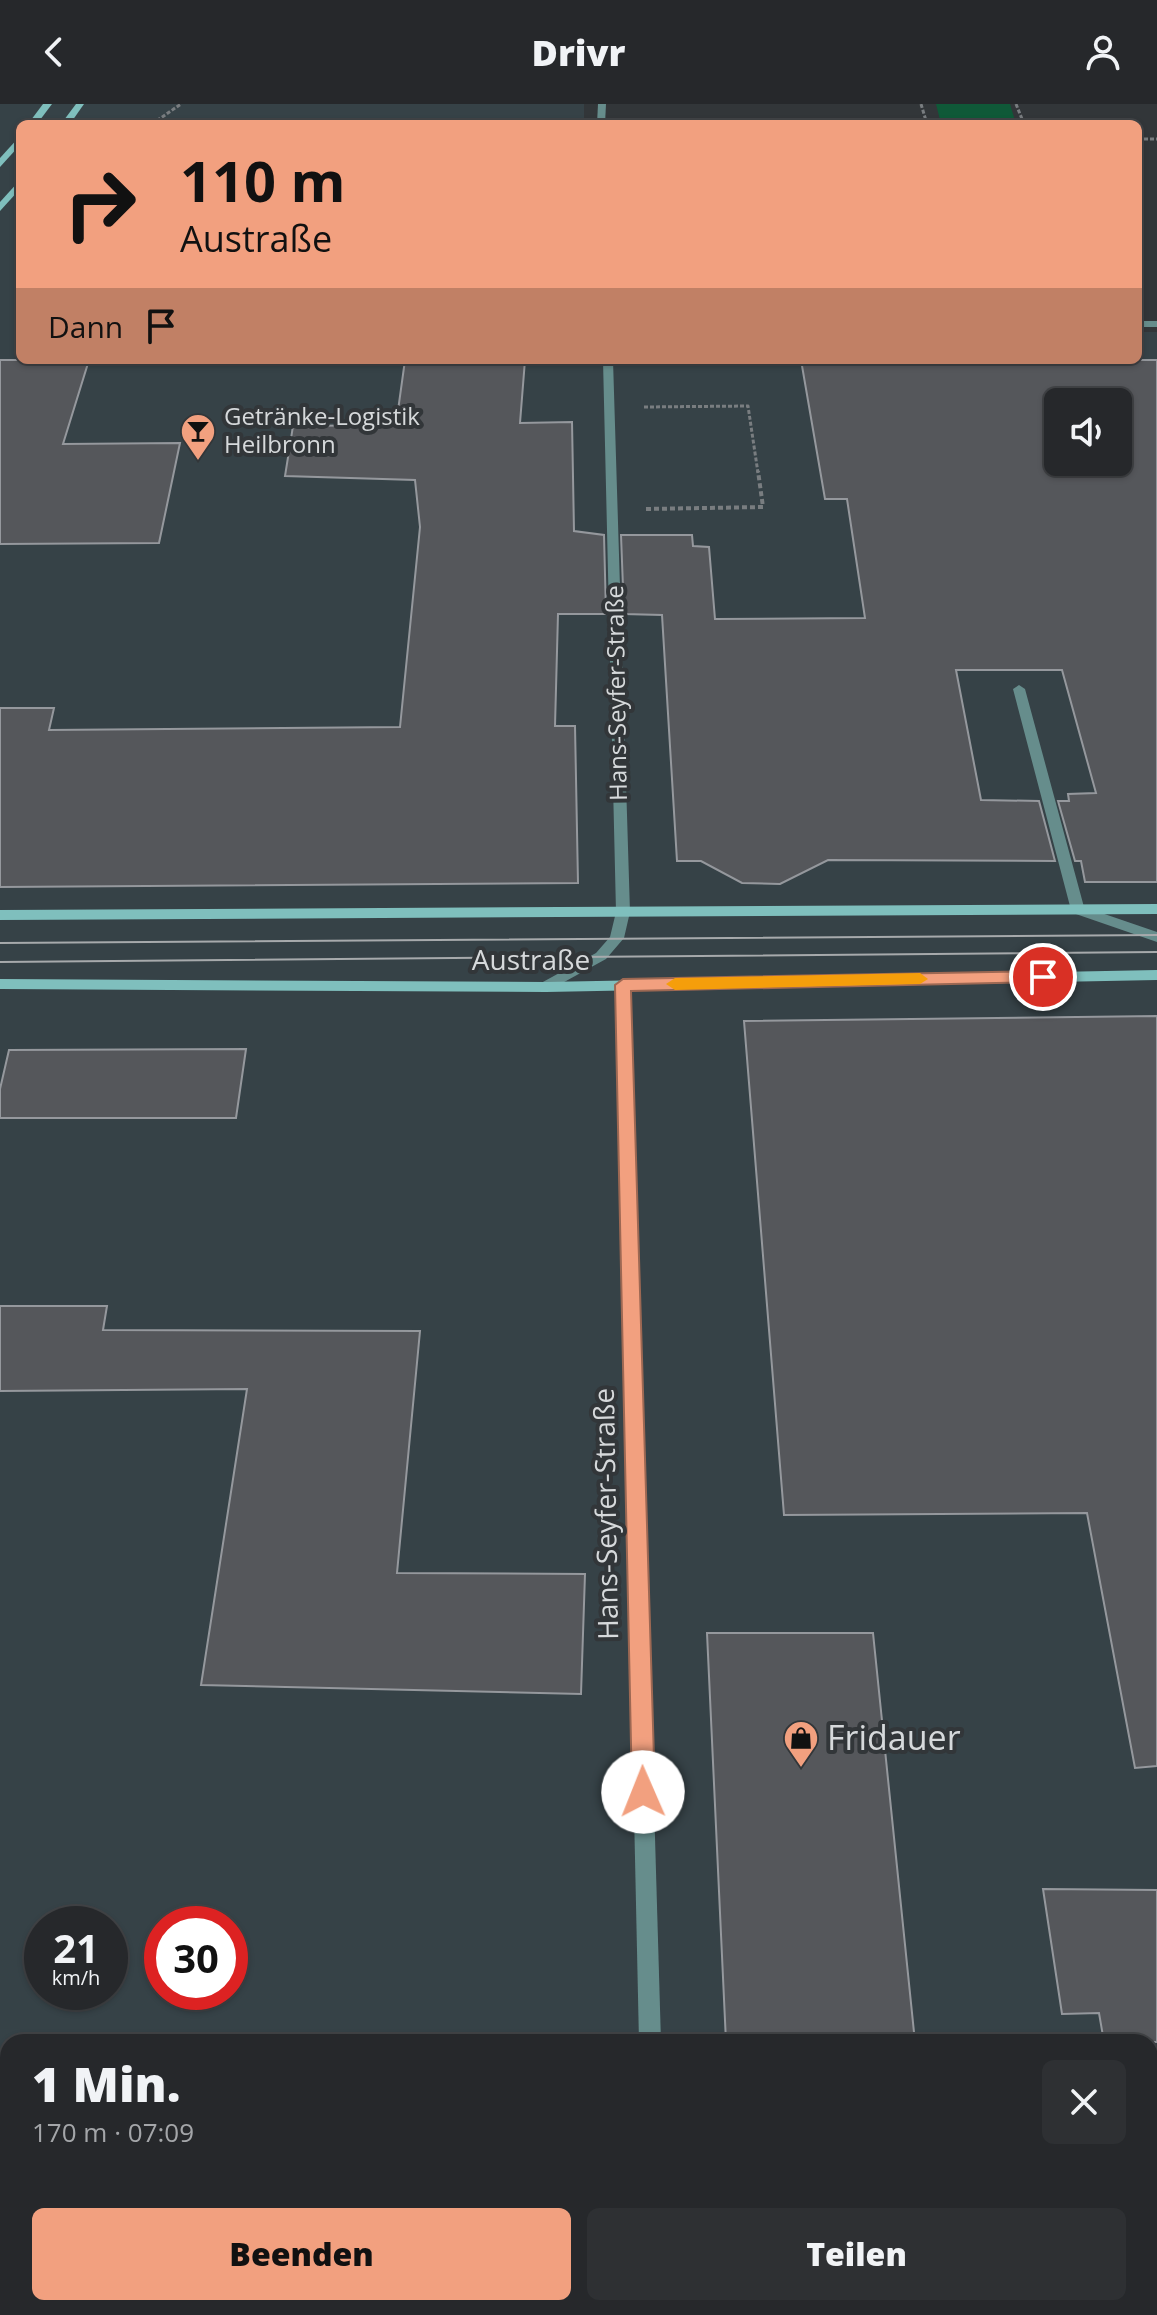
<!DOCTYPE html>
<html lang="de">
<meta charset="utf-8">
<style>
:root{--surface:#26282b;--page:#2e3033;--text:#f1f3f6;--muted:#a4a6a9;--line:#424447;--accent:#f2a07f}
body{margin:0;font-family:"Open Sans",sans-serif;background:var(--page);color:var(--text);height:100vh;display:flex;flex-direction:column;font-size:30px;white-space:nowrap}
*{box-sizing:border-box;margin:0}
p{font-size:26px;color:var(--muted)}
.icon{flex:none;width:44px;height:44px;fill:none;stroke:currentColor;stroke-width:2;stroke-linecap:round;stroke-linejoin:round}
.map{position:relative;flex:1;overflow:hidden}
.details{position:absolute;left:0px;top:1930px;width:1158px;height:282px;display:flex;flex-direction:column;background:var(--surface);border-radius:24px 24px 0 0;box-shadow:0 2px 6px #0004,0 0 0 2px var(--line)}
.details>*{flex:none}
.guide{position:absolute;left:16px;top:16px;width:1126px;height:244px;border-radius:12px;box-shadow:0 2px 6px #0004,0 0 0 2px var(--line);background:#f2a07f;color:#111;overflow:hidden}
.tools{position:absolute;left:1044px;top:284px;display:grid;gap:16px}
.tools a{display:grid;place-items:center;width:88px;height:88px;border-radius:12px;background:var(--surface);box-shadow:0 2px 6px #0004,0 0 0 2px var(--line);font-size:40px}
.speed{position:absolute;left:24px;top:1802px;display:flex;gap:16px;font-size:40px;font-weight:700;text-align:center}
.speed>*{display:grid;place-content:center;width:104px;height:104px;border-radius:50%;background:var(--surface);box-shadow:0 2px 6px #0004,0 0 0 2px var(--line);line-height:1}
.speed small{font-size:20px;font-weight:400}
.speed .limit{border:12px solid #d22;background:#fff;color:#111}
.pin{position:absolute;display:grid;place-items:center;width:68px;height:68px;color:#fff;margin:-34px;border:4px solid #fff;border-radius:50%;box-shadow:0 2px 8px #0007}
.me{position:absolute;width:88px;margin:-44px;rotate:359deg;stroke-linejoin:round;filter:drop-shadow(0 0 6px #0008)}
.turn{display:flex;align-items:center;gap:28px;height:168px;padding:0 32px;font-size:36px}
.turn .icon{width:104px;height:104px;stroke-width:2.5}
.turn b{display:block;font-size:56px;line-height:68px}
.then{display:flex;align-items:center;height:76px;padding:0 32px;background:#0003;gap:16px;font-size:30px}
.round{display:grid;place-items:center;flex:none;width:84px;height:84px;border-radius:12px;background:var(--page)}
.head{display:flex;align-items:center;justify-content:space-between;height:136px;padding:0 32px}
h1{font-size:48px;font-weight:800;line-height:60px}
.cta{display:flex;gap:16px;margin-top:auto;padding:16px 32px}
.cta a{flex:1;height:92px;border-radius:12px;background:var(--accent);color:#111;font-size:32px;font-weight:800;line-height:92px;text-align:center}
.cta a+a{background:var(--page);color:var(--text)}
header{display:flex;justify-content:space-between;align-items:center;height:104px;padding:0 32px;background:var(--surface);font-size:36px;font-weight:800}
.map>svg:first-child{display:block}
</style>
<header><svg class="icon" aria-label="back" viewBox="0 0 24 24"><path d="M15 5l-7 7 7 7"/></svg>Drivr<svg class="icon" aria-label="person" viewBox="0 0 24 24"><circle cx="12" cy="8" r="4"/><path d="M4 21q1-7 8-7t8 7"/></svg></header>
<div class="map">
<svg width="1157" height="2211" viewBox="0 0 1157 2211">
<rect width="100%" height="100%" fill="#323639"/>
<path fill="#364247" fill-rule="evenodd" d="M0 0H584V20H20V256H1138V228H1157V2211H0ZM1058 298H1118V358H1058ZM42 1820H110V1888H42ZM162 1820H230V1888H162ZM8 1938H1150V2204H8Z"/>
<path fill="#0f5938" d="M936 0H1010L1016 20H941Z"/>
<g fill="#55575b" stroke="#95989d" stroke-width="2" fill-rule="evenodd">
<path d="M0 256H89L63 340 180 339 159 439 0 440Z"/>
<path d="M405 256H525L520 319 572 318 574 427 604 431 606 510H558L555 622H575L578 779 0 783V604H54L49 626 400 623 420 423 415 376 285 372 293 322 396 321Z"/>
<path d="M801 256H1157V778H1085L1081 757H1075L1058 697H1069L1068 690 1096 689 1062 566H956L981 696 1039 697 1055 757 828 756 780 780 742 779 701 757H677L662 511 624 510 621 431H692L693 442 709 443 715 515 865 514 847 395H825ZM1058 298H1118V358H1058Z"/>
<path d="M1157 912V1662L1135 1664 1087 1409 784 1411 744 917Z"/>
<path d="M246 945 236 1014H0V985L9 946Z"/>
<path d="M0 1202H107L103 1226 420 1227 397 1469 585 1470 581 1590 201 1581 247 1285 0 1287Z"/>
<path d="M707 1529H873L915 1938H726Z"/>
<path d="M1043 1785 1157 1786V1938H1104L1099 1909 1062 1910Z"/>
</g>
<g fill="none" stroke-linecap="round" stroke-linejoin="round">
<g stroke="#797d80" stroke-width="3" stroke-dasharray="4 2" stroke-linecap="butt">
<path d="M921 0 927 20"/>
<path d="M1016 0 1024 20"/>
<path d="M152 20 181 0"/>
<path d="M1138 35H1157"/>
<path d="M644 303 748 302 758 369"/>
</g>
<path stroke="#797d80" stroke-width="4" stroke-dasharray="5 3" stroke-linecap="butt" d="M646 405 763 403 758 367"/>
<path fill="#668d8c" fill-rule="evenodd" d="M1019 581 1025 585 1084 803 1157 828V838L1073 809 1071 806 1013 585Z"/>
<g fill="#668d8c" fill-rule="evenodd">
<path d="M598 0H606L605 20H597Z"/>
<rect x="1138" y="217" width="19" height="6"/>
<path d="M603 256H613L630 808 624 834 606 855 546 888 541 887 539 883 541 879 596 849 610 833 616 808Z"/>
<path d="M623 876 630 881 661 1938H639L616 881Z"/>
<rect x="645" y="2204" width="24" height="7"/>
</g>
<g fill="#7fbfbd" fill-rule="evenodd">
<path d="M43 0H52L37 20H28Z"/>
<path d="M76 0H84L70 20H61Z"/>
<path d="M20 32V41L0 63V54Z"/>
<path d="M20 76V85L0 107V98Z"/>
<path d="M1157 800V810L0 816V806Z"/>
<path d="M1157 866V876L546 888 0 885V875L546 878Z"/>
</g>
<g stroke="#a7aaac" stroke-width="2">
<path d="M0 839 1157 831"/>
<path d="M0 858 1157 848"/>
</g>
</g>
<path fill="#f2a07f" stroke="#9d6853" stroke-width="2" d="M1043 867 1051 873 1043 878 631 887 655 1688 651 1695 643 1698 635 1695 632 1688 615 881 623 875Z"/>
<path fill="#f59e0b" d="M920 869 928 875 920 880 675 886 666 880 675 874Z"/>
<defs>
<g id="bar-pin" transform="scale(1.8)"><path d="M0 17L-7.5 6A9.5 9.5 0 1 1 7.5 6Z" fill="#f2a07f" stroke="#323639"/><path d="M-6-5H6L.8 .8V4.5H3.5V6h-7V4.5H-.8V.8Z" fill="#111"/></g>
<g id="shop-pin" transform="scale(1.8)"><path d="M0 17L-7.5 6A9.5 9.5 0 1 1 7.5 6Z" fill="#f2a07f" stroke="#323639"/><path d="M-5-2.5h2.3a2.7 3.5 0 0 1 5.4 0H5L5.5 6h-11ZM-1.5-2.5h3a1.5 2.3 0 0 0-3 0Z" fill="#111"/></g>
</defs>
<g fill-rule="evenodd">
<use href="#bar-pin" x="198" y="327"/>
<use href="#shop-pin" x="801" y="1634"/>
</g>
<g text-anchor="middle" stroke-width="8" stroke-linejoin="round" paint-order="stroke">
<g font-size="24" fill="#d6d9db" stroke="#323639" text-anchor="start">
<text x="224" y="321">Getränke-Logistik<tspan x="224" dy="28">Heilbronn</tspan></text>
</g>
<g font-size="24" fill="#d6d9db" stroke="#323639">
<text transform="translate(617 589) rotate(-91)" y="8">Hans-Seyfer-Straße</text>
</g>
<g font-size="28" fill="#d6d9db" stroke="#323639">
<text x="531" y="866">Austraße</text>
<text transform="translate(606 1410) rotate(-91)" y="10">Hans-Seyfer-Straße</text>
</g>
<g font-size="34" fill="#d6d9db" stroke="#323639" text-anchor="start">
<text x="827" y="1646">Fridauer</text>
</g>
</g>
</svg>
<div class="tools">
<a><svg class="icon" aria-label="sound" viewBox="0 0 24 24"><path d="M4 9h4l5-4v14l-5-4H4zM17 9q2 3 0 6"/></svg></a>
</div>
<div class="speed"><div>21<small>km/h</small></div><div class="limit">30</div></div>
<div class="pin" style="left:1043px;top:873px;background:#d93025"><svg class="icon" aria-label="arrive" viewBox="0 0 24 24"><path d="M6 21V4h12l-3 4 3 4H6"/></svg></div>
<svg class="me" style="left:643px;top:1688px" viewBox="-20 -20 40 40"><circle r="19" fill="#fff"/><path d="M0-13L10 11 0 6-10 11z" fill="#f2a07f"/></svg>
<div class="guide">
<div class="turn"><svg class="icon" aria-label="right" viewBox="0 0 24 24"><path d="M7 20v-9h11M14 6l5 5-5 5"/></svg><div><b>110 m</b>Austraße</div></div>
<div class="then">Dann<svg class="icon" aria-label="arrive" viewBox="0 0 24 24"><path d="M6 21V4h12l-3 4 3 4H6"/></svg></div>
</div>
<section class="details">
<div class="head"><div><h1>1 Min.</h1><p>170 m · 07:09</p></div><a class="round"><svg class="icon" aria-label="close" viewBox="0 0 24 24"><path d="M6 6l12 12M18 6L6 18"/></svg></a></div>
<div class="cta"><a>Beenden</a><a>Teilen</a></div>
</section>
</div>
